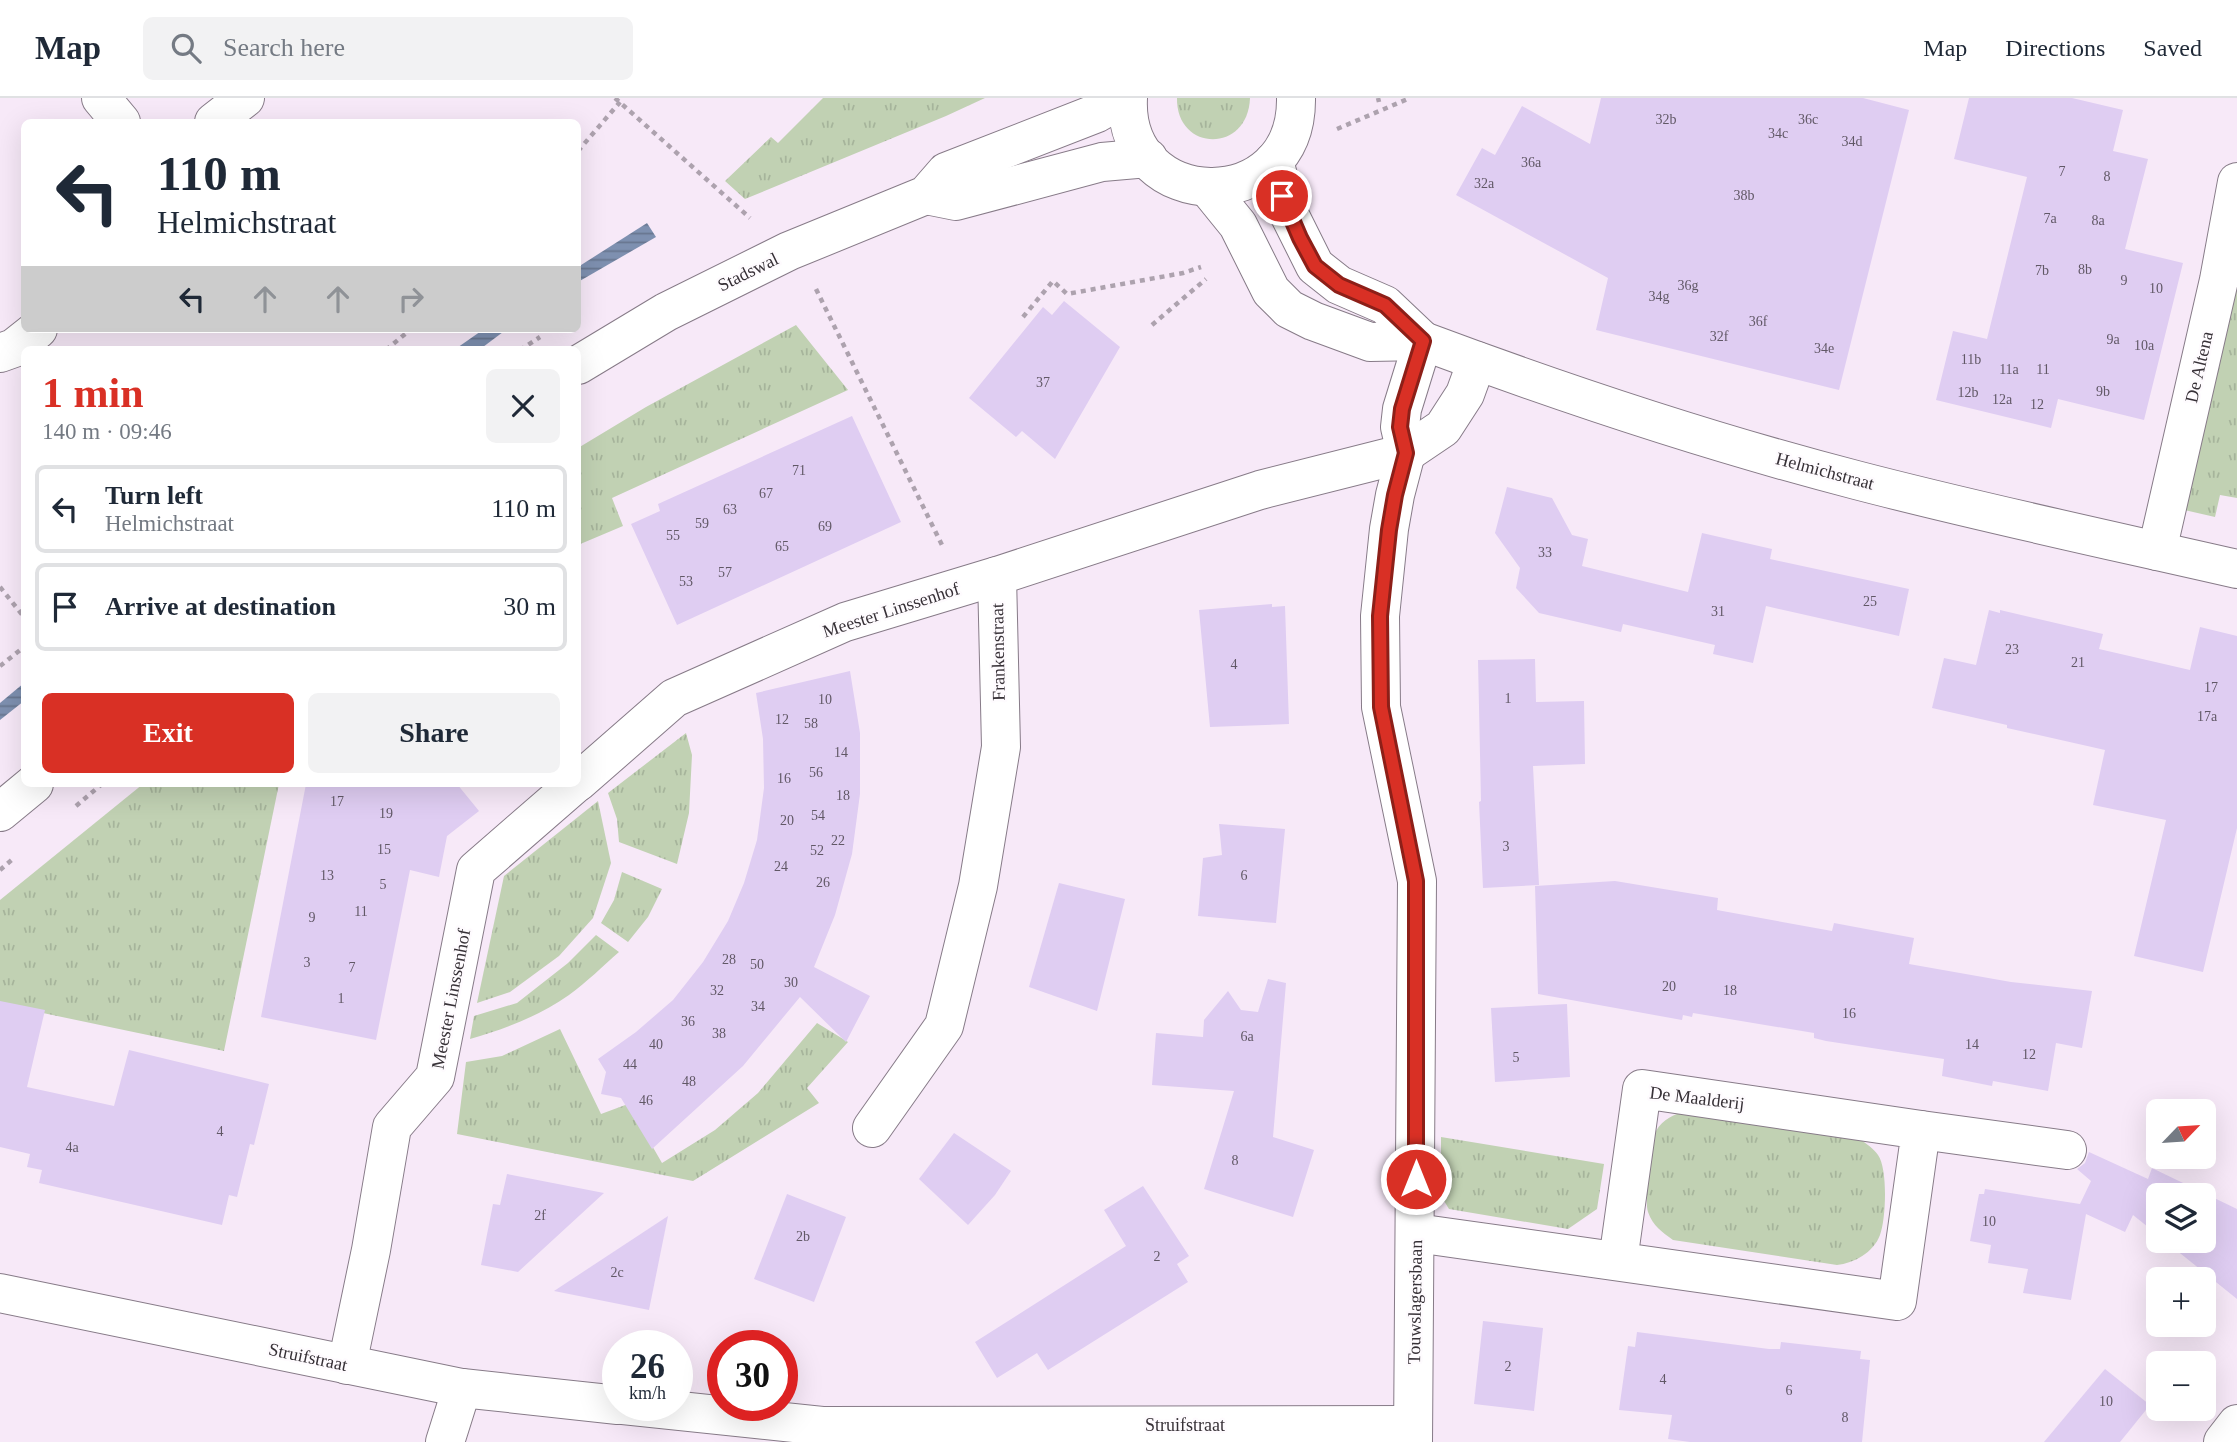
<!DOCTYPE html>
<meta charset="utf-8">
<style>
:root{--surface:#fff;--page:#f2f2f3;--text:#1f2937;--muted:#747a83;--line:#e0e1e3;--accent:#d93025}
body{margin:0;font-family:Georgia,serif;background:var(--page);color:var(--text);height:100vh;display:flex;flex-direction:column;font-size:26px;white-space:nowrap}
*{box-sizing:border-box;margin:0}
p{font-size:23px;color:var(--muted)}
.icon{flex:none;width:38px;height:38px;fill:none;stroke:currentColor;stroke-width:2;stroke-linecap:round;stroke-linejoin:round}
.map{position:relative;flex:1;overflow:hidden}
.panel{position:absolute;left:21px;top:248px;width:560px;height:441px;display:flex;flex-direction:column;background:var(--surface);border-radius:10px;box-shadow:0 7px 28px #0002}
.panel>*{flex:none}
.banner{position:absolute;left:21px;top:21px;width:560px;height:214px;border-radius:10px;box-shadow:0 7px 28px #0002;background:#fff;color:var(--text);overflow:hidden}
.needle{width:46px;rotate:65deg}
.fabs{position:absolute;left:2146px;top:1001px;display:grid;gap:14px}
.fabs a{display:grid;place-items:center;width:70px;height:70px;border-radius:10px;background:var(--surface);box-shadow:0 7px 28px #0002;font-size:35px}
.speed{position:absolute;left:602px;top:1232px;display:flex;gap:14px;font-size:35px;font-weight:700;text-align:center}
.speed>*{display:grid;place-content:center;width:91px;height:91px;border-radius:50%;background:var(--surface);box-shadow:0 7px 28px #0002;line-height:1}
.speed small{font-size:18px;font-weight:400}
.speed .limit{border:10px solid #d22;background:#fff;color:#111}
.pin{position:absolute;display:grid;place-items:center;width:60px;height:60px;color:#fff;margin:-30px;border:4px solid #fff;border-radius:50%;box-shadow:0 2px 7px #0007}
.me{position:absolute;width:77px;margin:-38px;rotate:0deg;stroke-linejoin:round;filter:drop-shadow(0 0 5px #0008)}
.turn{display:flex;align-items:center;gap:24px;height:147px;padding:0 21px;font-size:32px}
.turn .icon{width:91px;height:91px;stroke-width:2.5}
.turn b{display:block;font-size:49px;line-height:60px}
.lanes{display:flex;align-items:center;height:66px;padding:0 21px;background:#0003;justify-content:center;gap:35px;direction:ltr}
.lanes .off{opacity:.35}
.round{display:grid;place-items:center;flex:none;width:74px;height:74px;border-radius:10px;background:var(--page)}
.overview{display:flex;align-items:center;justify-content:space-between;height:119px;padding:0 21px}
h1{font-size:42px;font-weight:600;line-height:52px;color:var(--accent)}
.primary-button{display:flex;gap:14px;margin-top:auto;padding:14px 21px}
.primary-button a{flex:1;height:80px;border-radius:10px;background:var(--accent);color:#fff;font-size:28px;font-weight:600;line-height:80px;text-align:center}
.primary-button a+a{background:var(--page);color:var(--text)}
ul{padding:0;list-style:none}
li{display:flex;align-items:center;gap:21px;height:88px;margin:0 14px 10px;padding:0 7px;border:4px solid var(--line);border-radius:10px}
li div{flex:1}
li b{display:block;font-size:26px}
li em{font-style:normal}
header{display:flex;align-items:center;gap:42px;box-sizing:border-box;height:98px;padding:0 35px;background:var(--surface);border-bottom:2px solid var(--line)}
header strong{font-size:33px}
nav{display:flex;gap:38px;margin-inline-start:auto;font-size:24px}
.search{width:490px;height:63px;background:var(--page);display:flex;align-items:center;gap:18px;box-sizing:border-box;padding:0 24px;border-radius:10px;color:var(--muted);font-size:26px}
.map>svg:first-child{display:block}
</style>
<header>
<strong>Map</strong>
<div class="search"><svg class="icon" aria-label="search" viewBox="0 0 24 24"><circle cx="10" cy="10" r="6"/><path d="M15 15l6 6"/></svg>Search here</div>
<nav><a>Map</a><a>Directions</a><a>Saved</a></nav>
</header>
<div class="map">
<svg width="2237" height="1344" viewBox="0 0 2237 1344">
<defs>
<pattern id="grass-tufts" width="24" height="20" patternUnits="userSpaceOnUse" patternTransform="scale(1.75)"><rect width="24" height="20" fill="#c1d1b3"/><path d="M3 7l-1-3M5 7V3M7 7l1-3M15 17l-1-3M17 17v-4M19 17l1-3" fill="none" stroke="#a6b49b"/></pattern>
<pattern id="water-rules" width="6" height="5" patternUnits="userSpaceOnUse" patternTransform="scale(1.75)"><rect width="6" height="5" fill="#7e90b0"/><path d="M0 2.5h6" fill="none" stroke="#687690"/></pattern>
</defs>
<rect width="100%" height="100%" fill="#f7e9f8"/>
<g fill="url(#grass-tufts)">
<path d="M823 0H985L946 18 745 101 725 83 771 39 778 45Z"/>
<path d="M1177 0H1250C1248 56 1176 54 1177 0Z"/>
<path d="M2237 156V400L2220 397 2215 419 2180 411Z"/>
<path d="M796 227 848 292 612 400 623 428 578 447V350L646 309Z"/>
<path d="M686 635 692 657 689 715 677 766 619 744 617 721 608 695Z"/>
<path d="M143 686H279L224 953 0 906V802Z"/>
<path d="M598 703 611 765 593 820 559 858 510 894 477 905 504 778Z"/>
<path d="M622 774 662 791 648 819 628 844 601 825 614 802Z"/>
<path d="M596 837 619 854C603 868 587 884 569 897 539 918 505 931 470 941L474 918 517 905 568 865Z"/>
<path d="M817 925 848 944 807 990 819 1005 693 1083 457 1036 466 964 502 958 560 931 601 1016 628 1006 662 1065 715 1032 758 995Z"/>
<path d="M1687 1013 1861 1042C1867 1046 1874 1051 1878 1057 1888 1071 1886 1121 1880 1137 1873 1155 1854 1165 1837 1167L1673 1142C1662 1134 1653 1128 1648 1114 1644 1103 1650 1044 1656 1033 1663 1021 1674 1016 1687 1013Z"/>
<path d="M1441 1039 1604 1066 1597 1111 1568 1131 1449 1111 1441 1098Z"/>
</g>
<g fill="url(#water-rules)">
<path d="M647 125 656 139 578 184V169Z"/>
<path d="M484 231H507L479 252H454Z"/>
<path d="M24 585V603L0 622V605Z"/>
</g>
<g fill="#dfcdf2">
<path d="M1601 0H1863L1909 12 1839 292 1596 232 1608 180 1456 97 1482 50 1495 57 1522 8 1590 46Z"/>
<path d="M1969 0H2072L2123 12 2113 53 2148 61 2125 151 2183 165 2144 322 2058 301 2051 330 1936 302 1953 233 1987 241 2027 79 1954 61Z"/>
<path d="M1064 203 1120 249 1055 361 1022 333 1016 339 969 300 1043 209 1052 217Z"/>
<path d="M852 318 901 424 677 527 631 426 660 413 658 406Z"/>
<path d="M1507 389 1552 400 1572 437 1588 441 1582 468 1688 494 1702 435 1772 451 1770 461 1909 491 1899 538 1766 508 1753 565 1713 556 1715 547 1623 526 1621 534 1539 515 1516 490 1520 470 1495 435Z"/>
<path d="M1272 506V509L1285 508 1289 626 1210 629 1199 512Z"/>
<path d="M1989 512 2000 515V512L2103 536 2099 551 2190 572 2200 529 2237 538V730L2203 874 2134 858 2166 722 2093 707 2105 652 2007 630V627L1932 610 1944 560 1976 567Z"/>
<path d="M1535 561 1536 604 1584 603 1585 666 1533 668 1539 787 1483 790 1479 704 1481 703 1478 562Z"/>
<path d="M850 573 860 635V696L852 756 835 817 814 869 870 898 846 944 800 899 743 968 652 1051 621 1000 601 996 606 974 598 961 636 934 673 902 703 864 728 823 744 785 757 742 764 690 763 641 756 595Z"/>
<path d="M306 686H457L479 713 447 738 439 779 410 772 376 942 261 919Z"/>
<path d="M1219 726 1285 731 1276 825 1198 818 1203 760 1222 757Z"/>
<path d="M1615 783 1718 800 1717 812 1832 833 1834 825 1914 840 1909 866 2011 884 2092 893 2082 950 2056 945 2048 993 1993 983 1992 988 1942 978 1944 961 1826 943 1814 940V935L1693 915 1692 919 1683 917 1682 922 1538 896 1535 788Z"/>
<path d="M1059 785 1125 801 1097 913 1029 889Z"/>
<path d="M1268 881 1286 885 1273 1039 1314 1052 1293 1119 1204 1091 1234 993 1152 987 1156 935 1203 939 1204 922 1228 893 1241 912 1258 914Z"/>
<path d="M0 903 45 912 27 989 114 1008 129 952 269 986 254 1047 250 1046 237 1099 229 1097 222 1127 39 1085 42 1072 27 1069 30 1056 0 1049Z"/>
<path d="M1567 906 1570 979 1495 984 1491 910Z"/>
<path d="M954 1035 1011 1073 995 1097 968 1127 919 1081Z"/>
<path d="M2089 1054 2148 1081 2152 1070 2237 1111V1201L2165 1143H2203V1097H2158V1137L2133 1117 2125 1134 2086 1116 2071 1202 2023 1195 2028 1171 1988 1165 1991 1147 1970 1143 1979 1096H1984L1985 1091 2080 1106 2091 1083 2077 1071 2085 1065Z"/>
<path d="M507 1076 604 1095 518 1174 481 1167 493 1106 500 1107Z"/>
<path d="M1143 1088 1189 1158 1177 1166 1188 1184 1048 1272 1037 1255 997 1280 975 1244 1126 1148 1104 1112Z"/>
<path d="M787 1096 846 1119 814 1204 754 1181Z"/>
<path d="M668 1118 649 1212 554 1193Z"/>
<path d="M1483 1223 1543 1230 1534 1313 1474 1306Z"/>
<path d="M1637 1234 1769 1251H1780L1781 1244 1861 1253 1860 1261 1870 1262 1862 1344H1690L1668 1341 1672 1317 1619 1312 1628 1248 1635 1249Z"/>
<path d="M2105 1271 2150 1307 2120 1344H2044Z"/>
</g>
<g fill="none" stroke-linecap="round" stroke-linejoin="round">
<g stroke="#877b88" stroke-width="40">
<g id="street">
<path d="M101 0 121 24"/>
<path d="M214 24 245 0"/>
<path d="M1274 63 1288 114 1315 168 1339 187 1385 207 1423 243"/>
<path d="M1208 90 1238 127 1271 193 1289 211 1313 223 1370 244 1423 243"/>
<path d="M0 255 14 250 38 231"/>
<path d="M2157 453 2219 182 2237 84"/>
<path d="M578 684 674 600 845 524 997 478 1260 392 1406 355 1443 330 1465 296 1477 263"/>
<path d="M872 1030 944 928 978 788 1001 649 997 478"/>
<path d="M1921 1032 2067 1052"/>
<path d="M1416 1135 1897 1203 1921 1032 1642 991 1618 1163"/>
<path d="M0 1195 462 1290 618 1307"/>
<path d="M347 1267 371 1152 392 1029 435 979 476 772 575 686"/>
<path d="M623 1307 822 1328 1413 1327"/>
<path d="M445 1344 462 1290"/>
<path d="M1413 1344 1417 783 1381 609 1380 518 1389 431 1395 397 1406 355 1400 329 1402 311 1423 243"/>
<path d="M2223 1344 2237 1326"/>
</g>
</g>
<g stroke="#877b88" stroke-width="40">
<g id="secondary">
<path d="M1128 0C1122 116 1298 121 1296 0"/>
<path d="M926 97 956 103 1102 64 1148 60"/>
<path d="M1423 243C1565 296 1709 344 1856 382 1982 415 2110 442 2237 471"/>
<path d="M578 267 666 214 789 153 926 97 946 74 1097 15 1123 0"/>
<path d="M0 714 34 686"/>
</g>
</g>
<g stroke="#ada2ae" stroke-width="4.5" stroke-dasharray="5 5" stroke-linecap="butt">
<path d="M615 0 750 120"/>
<path d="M1378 0 1379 4"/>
<path d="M1337 31 1410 0"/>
<path d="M578 53 620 4"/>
<path d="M816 191 942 447"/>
<path d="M1023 219 1053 183 1067 196 1183 175 1201 169"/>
<path d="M1152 227 1206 181"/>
<path d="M386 252 411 231"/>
<path d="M520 252 540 239"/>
<path d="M0 489 24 519"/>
<path d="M0 568 24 549"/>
<path d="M76 708 102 686"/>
<path d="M0 772 15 759"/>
</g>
<use href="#street" stroke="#fff" stroke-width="38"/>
<use href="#secondary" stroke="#fff" stroke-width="38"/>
</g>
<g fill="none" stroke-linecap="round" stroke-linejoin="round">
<g stroke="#8d1f18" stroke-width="18">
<path id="route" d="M1282 98 1300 140 1315 168 1339 187 1385 207 1423 243 1402 311 1400 329 1406 355 1395 397 1389 432 1380 518 1381 609 1416 783V1081"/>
</g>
<use href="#route" stroke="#d93025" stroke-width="12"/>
</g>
<g text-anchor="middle" stroke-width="5" stroke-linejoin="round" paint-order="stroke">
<g font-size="14" fill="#615866">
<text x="1666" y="26">32b</text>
<text x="1808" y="26">36c</text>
<text x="1778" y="40">34c</text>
<text x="1852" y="48">34d</text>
<text x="1531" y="69">36a</text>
<text x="2062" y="78">7</text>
<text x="2107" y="83">8</text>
<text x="1484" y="90">32a</text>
<text x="1744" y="102">38b</text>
<text x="2050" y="125">7a</text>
<text x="2098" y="127">8a</text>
<text x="2085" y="176">8b</text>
<text x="2042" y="177">7b</text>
<text x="2124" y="187">9</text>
<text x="1688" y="192">36g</text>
<text x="2156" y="195">10</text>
<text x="1659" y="203">34g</text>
<text x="1758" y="228">36f</text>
<text x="1719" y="243">32f</text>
<text x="2113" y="246">9a</text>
<text x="2144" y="252">10a</text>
<text x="1824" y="255">34e</text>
<text x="1971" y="266">11b</text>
<text x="2009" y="276">11a</text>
<text x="2043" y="276">11</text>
<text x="1043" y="289">37</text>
<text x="2103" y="298">9b</text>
<text x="1968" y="299">12b</text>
<text x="2002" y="306">12a</text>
<text x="2037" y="311">12</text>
<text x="799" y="377">71</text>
<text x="766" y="400">67</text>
<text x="730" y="416">63</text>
<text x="702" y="430">59</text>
<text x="825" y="433">69</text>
<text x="673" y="442">55</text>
<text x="782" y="453">65</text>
<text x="1545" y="459">33</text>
<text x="725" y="479">57</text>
<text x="686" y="488">53</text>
<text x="1870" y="508">25</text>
<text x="1718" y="518">31</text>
<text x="2012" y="556">23</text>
<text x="2078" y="569">21</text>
<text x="1234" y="571">4</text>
<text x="2211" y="594">17</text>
<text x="1508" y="605">1</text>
<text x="825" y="606">10</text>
<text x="2207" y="623">17a</text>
<text x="782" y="626">12</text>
<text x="811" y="630">58</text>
<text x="841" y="659">14</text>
<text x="816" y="679">56</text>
<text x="784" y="685">16</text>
<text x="843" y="702">18</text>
<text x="337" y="708">17</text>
<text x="386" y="720">19</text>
<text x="818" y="722">54</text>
<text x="787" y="727">20</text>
<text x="838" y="747">22</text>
<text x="1506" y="753">3</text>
<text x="384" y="756">15</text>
<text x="817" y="757">52</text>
<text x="781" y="773">24</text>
<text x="327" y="782">13</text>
<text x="1244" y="782">6</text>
<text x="823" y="789">26</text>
<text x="383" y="791">5</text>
<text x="361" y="818">11</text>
<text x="312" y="824">9</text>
<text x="729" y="866">28</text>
<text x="307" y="869">3</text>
<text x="757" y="871">50</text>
<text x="352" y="874">7</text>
<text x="791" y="889">30</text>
<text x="1669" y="893">20</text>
<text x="717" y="897">32</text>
<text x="1730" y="897">18</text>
<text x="341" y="905">1</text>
<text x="758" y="913">34</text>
<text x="1849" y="920">16</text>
<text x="688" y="928">36</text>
<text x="719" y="940">38</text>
<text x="1247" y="943">6a</text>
<text x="656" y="951">40</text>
<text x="1972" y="951">14</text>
<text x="2029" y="961">12</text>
<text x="1516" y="964">5</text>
<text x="630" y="971">44</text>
<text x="689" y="988">48</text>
<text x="646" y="1007">46</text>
<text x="220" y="1038">4</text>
<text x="72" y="1054">4a</text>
<text x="1235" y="1067">8</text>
<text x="540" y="1122">2f</text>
<text x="1989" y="1128">10</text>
<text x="803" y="1143">2b</text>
<text x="1157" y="1163">2</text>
<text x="617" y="1179">2c</text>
<text x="1508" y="1273">2</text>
<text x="1663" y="1286">4</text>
<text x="1789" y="1297">6</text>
<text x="2106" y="1308">10</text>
<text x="1845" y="1324">8</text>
</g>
<g font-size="18" fill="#373137" stroke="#fefbfe">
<text transform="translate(748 174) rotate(-26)" y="6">Stadswal</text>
<text transform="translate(2199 269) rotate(-77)" y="6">De Altena</text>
<text transform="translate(1825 373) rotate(15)" y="6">Helmichstraat</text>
<text transform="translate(891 512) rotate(-18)" y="6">Meester Linssenhof</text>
<text transform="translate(998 554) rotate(-91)" y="6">Frankenstraat</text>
<text transform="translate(451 901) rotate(-79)" y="6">Meester Linssenhof</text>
<text transform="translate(1697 1000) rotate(7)" y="6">De Maalderij</text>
<text transform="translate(1415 1204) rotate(-89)" y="6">Touwslagersbaan</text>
<text transform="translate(308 1259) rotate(12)" y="6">Struifstraat</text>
<text x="1185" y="1333">Struifstraat</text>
</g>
</g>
</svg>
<div class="fabs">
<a><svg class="needle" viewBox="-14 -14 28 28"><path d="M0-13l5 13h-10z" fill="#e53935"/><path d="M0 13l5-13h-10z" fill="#747a83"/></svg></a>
<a><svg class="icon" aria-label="layers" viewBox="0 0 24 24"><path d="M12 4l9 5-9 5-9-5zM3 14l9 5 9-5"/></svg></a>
<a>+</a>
<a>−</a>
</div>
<div class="speed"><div>26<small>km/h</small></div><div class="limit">30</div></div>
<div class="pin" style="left:1282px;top:98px;background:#d93025"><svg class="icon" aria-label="arrive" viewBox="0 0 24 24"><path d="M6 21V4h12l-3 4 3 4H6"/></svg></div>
<svg class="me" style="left:1416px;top:1081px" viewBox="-20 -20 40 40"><circle r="17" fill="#d93025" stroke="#fff" stroke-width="3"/><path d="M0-11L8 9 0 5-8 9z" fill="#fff"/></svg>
<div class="banner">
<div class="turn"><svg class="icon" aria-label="left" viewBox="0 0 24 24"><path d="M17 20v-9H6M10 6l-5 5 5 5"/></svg><div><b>110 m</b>Helmichstraat</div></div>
<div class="lanes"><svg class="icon" aria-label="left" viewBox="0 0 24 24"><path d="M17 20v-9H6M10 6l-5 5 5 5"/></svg><svg class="icon off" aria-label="ahead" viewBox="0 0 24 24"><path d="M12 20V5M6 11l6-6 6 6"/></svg><svg class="icon off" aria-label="ahead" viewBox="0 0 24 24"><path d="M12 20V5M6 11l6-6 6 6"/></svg><svg class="icon off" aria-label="right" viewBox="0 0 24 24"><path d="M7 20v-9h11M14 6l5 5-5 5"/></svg></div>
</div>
<section class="panel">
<div class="overview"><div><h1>1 min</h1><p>140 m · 09:46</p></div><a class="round"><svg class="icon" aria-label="close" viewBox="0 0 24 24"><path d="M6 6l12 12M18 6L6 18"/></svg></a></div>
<ul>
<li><svg class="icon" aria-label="left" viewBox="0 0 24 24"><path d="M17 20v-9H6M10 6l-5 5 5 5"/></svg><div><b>Turn left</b><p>Helmichstraat</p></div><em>110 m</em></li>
<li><svg class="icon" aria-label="arrive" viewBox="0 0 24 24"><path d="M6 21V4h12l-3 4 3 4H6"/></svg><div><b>Arrive at destination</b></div><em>30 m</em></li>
</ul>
<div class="primary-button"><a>Exit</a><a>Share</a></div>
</section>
</div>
